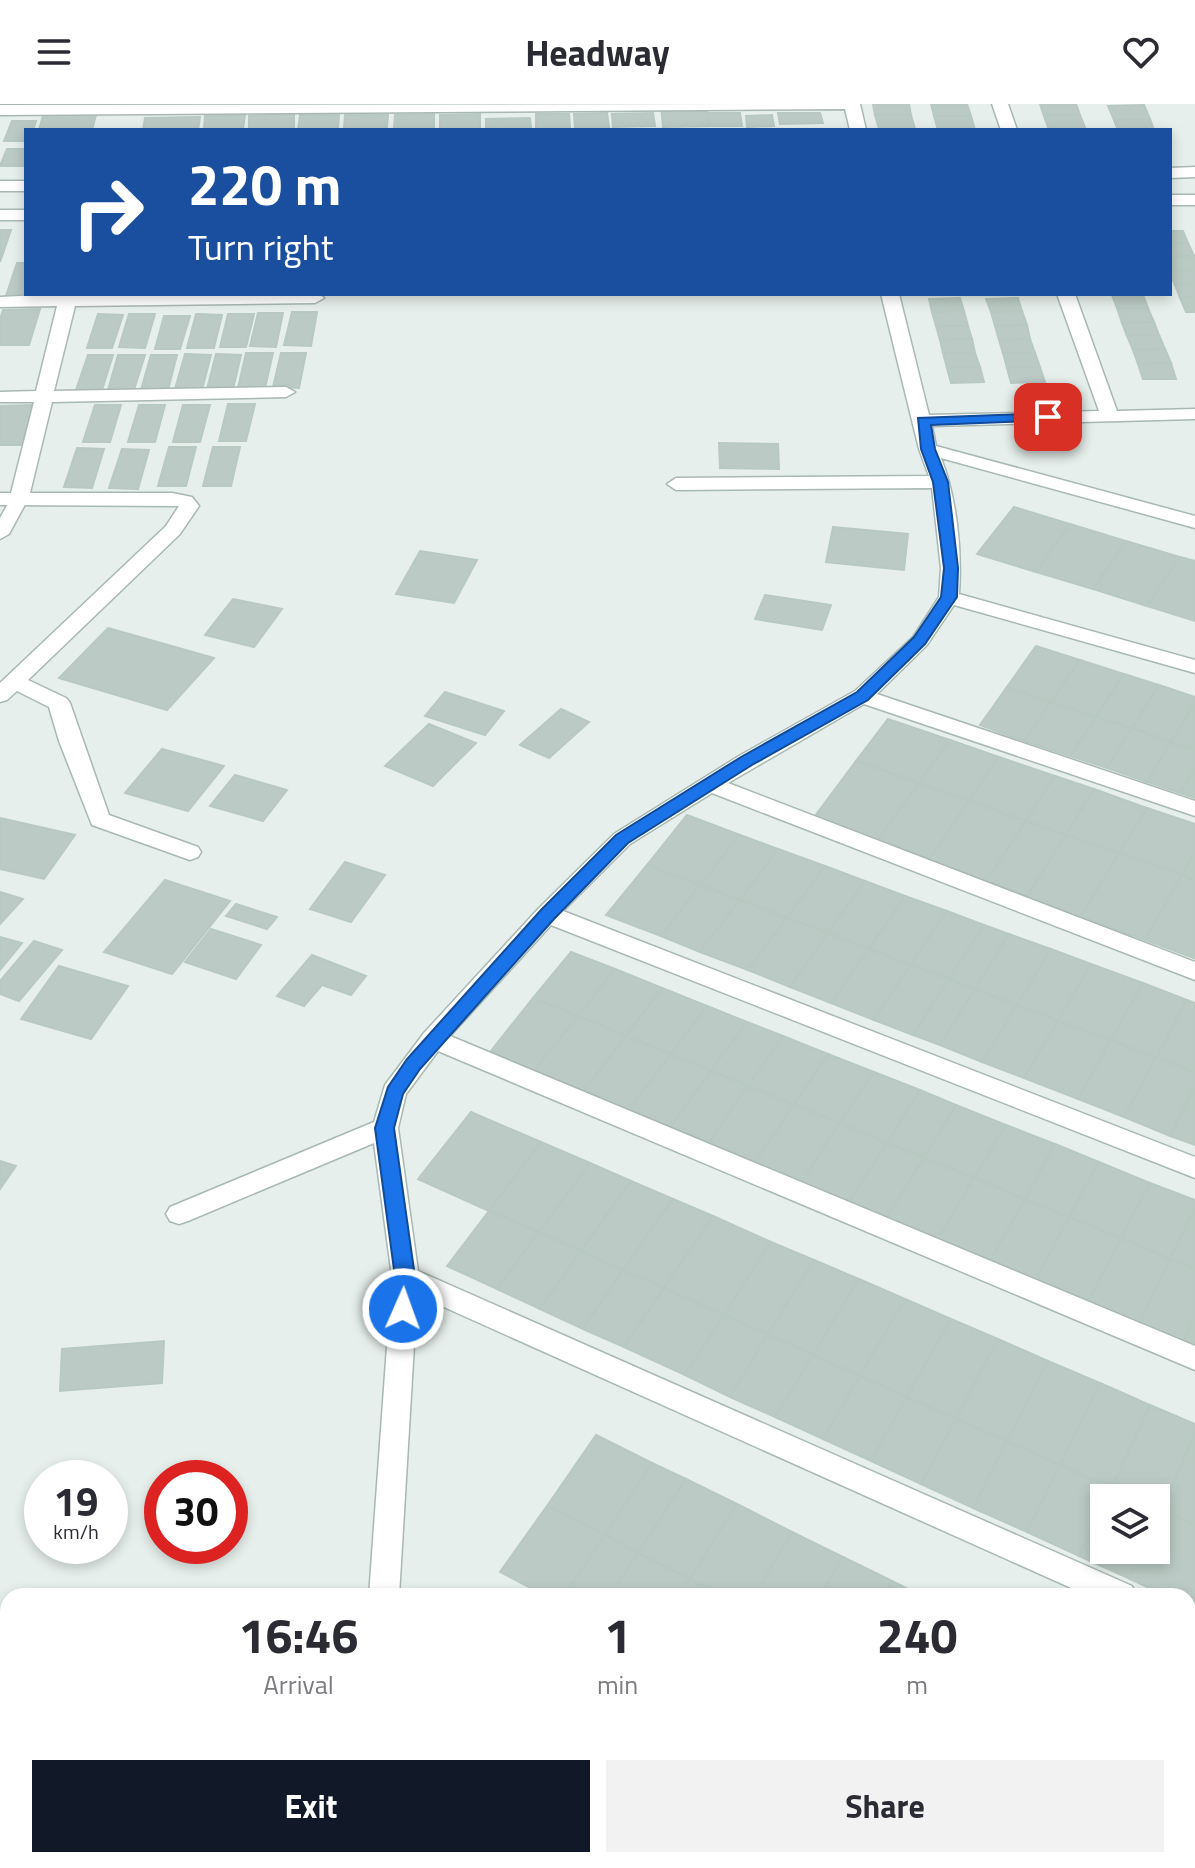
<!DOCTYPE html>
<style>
:root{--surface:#fff;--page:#f2f2f3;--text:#2b2b33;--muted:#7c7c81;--accent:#111827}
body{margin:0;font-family:"Titillium Web",sans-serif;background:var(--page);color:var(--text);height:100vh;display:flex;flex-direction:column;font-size:30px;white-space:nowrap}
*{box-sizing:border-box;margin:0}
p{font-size:26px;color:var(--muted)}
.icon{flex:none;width:44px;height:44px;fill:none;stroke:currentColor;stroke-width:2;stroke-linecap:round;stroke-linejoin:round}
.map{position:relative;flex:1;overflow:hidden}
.drawer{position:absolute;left:0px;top:1484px;width:1196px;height:280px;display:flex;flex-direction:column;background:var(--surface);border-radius:24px 24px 0 0;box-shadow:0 4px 12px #0003}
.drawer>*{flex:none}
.banner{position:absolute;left:24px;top:24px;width:1148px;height:168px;border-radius:0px;box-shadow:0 4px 12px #0003;background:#1a4fa0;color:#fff;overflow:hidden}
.buttons{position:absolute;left:1090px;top:1380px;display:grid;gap:16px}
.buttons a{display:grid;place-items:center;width:80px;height:80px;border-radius:0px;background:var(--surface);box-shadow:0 4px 12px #0003;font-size:40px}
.speed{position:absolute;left:24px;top:1356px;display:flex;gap:16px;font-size:40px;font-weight:700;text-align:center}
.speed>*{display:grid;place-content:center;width:104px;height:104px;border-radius:50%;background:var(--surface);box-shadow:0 4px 12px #0003;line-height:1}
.speed small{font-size:20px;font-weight:400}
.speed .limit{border:12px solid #d22;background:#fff;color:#111}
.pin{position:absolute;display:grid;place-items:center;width:68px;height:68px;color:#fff;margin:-34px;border-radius:16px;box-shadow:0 4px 12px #0006}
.me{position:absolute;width:88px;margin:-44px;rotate:2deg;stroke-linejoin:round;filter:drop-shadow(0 0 6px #0008)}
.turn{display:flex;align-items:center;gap:28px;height:168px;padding:0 32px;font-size:36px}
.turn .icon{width:104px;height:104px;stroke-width:2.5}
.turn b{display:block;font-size:56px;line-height:68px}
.eta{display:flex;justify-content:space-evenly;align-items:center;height:136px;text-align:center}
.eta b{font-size:48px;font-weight:700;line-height:56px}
.primary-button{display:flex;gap:16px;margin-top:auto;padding:16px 32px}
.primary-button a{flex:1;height:92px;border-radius:0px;background:var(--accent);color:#fff;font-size:32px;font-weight:700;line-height:92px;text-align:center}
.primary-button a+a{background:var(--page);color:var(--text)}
header{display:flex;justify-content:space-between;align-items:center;height:104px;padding:0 32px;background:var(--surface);font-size:36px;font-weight:700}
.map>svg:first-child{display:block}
</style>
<header><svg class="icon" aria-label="menu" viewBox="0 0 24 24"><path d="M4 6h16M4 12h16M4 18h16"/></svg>Headway<svg class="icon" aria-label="heart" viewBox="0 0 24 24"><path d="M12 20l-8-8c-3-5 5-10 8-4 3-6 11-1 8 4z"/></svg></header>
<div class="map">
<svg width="1195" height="1764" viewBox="0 0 1195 1764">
<rect width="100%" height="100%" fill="#e6efeb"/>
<path fill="#bfe0c8" d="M287 1756H820L835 1764H285Z"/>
<g fill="#bbcac4" stroke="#b8c9c2" stroke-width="2">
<path d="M873 0H909L911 11H875Z"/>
<path d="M931 0H967L971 12H934Z"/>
<path d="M1040 0H1076L1080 11 1044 12Z"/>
<path d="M1144 1 1150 15 1114 16 1108 2Z"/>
<path d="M661 2H706L709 22 663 23Z"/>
<path d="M97 7 92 26H39L44 8Z"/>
<path d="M607 9 609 23 575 24 574 10Z"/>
<path d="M653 9 655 22 613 23 612 10Z"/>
<path d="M709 9H740L742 22H710Z"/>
<path d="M778 9H820L823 19 780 20Z"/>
<path d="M294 10V26H249V12Z"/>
<path d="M339 10 338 25 298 26 300 11Z"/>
<path d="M434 10V23L394 24 395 11Z"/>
<path d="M480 10V25H440V11Z"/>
<path d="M536 10H569L570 24 536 25Z"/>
<path d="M245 11 243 25 204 26 205 12Z"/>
<path d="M345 11H388L387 23 344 24Z"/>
<path d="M772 11 774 22 747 23 746 12Z"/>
<path d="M875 11H911L915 25H879Z"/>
<path d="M1080 11 1086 26H1049L1044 12Z"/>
<path d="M934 12H971L975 26H938Z"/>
<path d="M200 13 198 26H143L145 14Z"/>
<path d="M530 14 531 24 486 25V15Z"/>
<path d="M1150 15 1154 26H1118L1114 16Z"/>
<path d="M12 17H36L33 26H26V37H4Z"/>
<path d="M7 45H26L24 62H0Z"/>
<path d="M0 126H11L0 158Z"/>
<path d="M1170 127H1183L1188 139 1170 140Z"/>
<path d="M1188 139 1194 152 1170 153V140Z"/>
<path d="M1194 152 1195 166 1170 167V153Z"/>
<path d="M17 159H26V190L42 192H6Z"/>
<path d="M1195 166V180L1175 181 1170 169V167Z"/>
<path d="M1195 180V193L1180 194 1175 181Z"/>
<path d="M1112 191H1143L1148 204H1117Z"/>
<path d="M1195 193V208H1186L1180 194Z"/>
<path d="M960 194 964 207 932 208 929 195Z"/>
<path d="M1018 194 1022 207 991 208 986 195Z"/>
<path d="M1117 204H1148L1154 218 1122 219Z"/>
<path d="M40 205 29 241H0V216L3 206Z"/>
<path d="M964 207 968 222H936L932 208Z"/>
<path d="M1022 207 1027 221 995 222 991 208Z"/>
<path d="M292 208H317L311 242 284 241Z"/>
<path d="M258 209H283L276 243 250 242Z"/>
<path d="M98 210 123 211 112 244H87Z"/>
<path d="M129 210H155L145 244 119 243Z"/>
<path d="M196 210 222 211 214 244H187Z"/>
<path d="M228 210H254L246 243H220Z"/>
<path d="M164 212H190L180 245H155Z"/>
<path d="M1154 218 1159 231 1127 232 1122 219Z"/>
<path d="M1027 221 1030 235 999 236 995 222Z"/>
<path d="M936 222H968L972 235 940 236Z"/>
<path d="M1159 231 1165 245 1133 246 1127 232Z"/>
<path d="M972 235 975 249H943L940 236Z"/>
<path d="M1030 235 1035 249H1003L999 236Z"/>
<path d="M1165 245 1171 259 1138 260 1133 246Z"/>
<path d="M246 249H273L265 284H238Z"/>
<path d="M281 249H306L299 284 273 283Z"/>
<path d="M943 249H975L980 263 947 264Z"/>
<path d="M1003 249H1035L1040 263 1007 264Z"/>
<path d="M185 250 211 251 202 286 175 285Z"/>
<path d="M216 250 241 251 233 285H207Z"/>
<path d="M88 251H113L102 286H76Z"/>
<path d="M118 251H145L134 286H108Z"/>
<path d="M151 251H177L168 286H141Z"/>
<path d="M1171 259 1176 275H1143L1138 260Z"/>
<path d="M980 263 984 278 951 279 947 264Z"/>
<path d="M1040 263 1045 278 1011 279 1007 264Z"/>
<path d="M228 300H255L246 337H219Z"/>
<path d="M36 301 24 341H0V302Z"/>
<path d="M95 301H121L110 338H83Z"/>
<path d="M139 301H165L155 338H128Z"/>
<path d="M183 301H210L200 338H173Z"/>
<path d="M719 339 778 340 779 365 720 364Z"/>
<path d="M169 343H196L186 382H158Z"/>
<path d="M213 343H240L231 382H203Z"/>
<path d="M77 344 104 345 92 384 64 383Z"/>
<path d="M122 345 149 346 138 385 109 384Z"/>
<path d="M1014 403 1070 420 1036 468 977 450Z"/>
<path d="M1070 420 1126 437 1093 485 1036 468Z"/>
<path d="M833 423 908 430 904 466 826 458Z"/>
<path d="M1126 437 1180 453 1147 502 1093 485Z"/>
<path d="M420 447 477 456 454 499 396 490Z"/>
<path d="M1180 453 1195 457V517L1147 502Z"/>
<path d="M765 491 831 501 822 526 755 515Z"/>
<path d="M233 495 282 505 254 543 205 531Z"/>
<path d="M108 524 214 554 167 606 59 574Z"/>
<path d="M1036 542 1080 556 1051 598 1007 583Z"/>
<path d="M1080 556 1124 570 1096 613 1051 598Z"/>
<path d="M1124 570 1159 581 1132 624 1096 613Z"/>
<path d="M1159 581 1195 593V599L1171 638 1132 624Z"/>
<path d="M1007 583 1051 598 1024 637 980 621Z"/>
<path d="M445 588 504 607 485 631 425 612Z"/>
<path d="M1051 598 1096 613 1070 652 1024 637Z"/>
<path d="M1195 599V645L1171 638Z"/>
<path d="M561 605 589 618 549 654 520 641Z"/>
<path d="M1096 613 1132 624 1107 664 1070 652Z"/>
<path d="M888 615 950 636 919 679 856 657Z"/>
<path d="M429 620 476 639 433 682 385 662Z"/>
<path d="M1132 624 1171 638 1147 678 1107 664Z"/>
<path d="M950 636 999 653 969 697 919 679Z"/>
<path d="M1171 638 1195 645V664L1180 689 1147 678Z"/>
<path d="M162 645 224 662 188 707 125 689Z"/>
<path d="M999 653 1055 672 1026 717 969 697Z"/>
<path d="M856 657 919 679 876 739 812 716Z"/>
<path d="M1195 664V694L1180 689Z"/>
<path d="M235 671 287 686 263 717 210 702Z"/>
<path d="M1055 672 1094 685 1066 731 1026 717Z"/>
<path d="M919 679 969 697 927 758 876 739Z"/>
<path d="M1094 685 1147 704 1119 749 1066 731Z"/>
<path d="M969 697 1026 717 985 779 927 758Z"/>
<path d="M1147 704 1195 720V748L1182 771 1119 749Z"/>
<path d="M687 711 740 731 700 781 647 761Z"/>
<path d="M0 714 75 731 44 775 0 765Z"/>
<path d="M1026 717 1066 731 1026 794 985 779Z"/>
<path d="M740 731 778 745 740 796 700 781Z"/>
<path d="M1066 731 1119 749 1081 813 1026 794Z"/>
<path d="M778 745 825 762 787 814 740 796Z"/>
<path d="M1195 748V776L1182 771Z"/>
<path d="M1119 749 1182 771 1145 836 1081 813Z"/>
<path d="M345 758 385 771 351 818 310 805Z"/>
<path d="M647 761 700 781 661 832 606 811Z"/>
<path d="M825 762 865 777 828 829 787 814Z"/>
<path d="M1182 771 1195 776 1194 854 1145 836Z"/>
<path d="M165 776 230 797 172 870 104 848Z"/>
<path d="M865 777 905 792 869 845 828 829Z"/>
<path d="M700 781 740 796 700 848 661 832Z"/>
<path d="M0 788 23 795 0 820Z"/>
<path d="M905 792 947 807 911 861 869 845Z"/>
<path d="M740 796 787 814 748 866 700 848Z"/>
<path d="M236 800 277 813 267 825 226 812Z"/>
<path d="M947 807 984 821 949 875 911 861Z"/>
<path d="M787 814 828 829 790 883 748 866Z"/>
<path d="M984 821 1009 830 975 885 949 875Z"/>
<path d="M211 825 261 841 236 875 185 858Z"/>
<path d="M828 829 869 845 831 899 790 883Z"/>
<path d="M1009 830 1051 845 1017 901 975 885Z"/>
<path d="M0 833 22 839 0 866Z"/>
<path d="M34 837 62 846 19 897 0 890V877Z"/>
<path d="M869 845 911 861 874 916 831 899Z"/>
<path d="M1051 845 1091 860 1058 917 1017 901Z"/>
<path d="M571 848 615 865 578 912 533 894Z"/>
<path d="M312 851 366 872 351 891 322 881 304 902 277 892Z"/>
<path d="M1091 860 1143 879 1111 936 1058 917Z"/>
<path d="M911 861 949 875 913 931 874 916Z"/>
<path d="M59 862 128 882 91 935 21 915Z"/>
<path d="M615 865 662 884 626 932 578 912Z"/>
<path d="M949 875 975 885 940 941 913 931Z"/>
<path d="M1143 879 1187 896 1156 954 1111 936Z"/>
<path d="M662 884 707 902 671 950 626 932Z"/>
<path d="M975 885 1017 901 982 958 940 941Z"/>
<path d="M533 894 578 912 534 967 490 948Z"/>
<path d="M1187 896 1195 899V968L1156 954Z"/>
<path d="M1017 901 1058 917 1024 974 982 958Z"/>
<path d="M707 902 747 918 711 967 671 950Z"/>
<path d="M578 912 626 932 583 988 534 967Z"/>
<path d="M1058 917 1111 936 1078 995 1024 974Z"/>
<path d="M747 918 783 932 748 982 711 967Z"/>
<path d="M626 932 671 950 628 1007 583 988Z"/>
<path d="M783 932 828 950 794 1001 748 982Z"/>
<path d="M1111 936 1156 954 1124 1013 1078 995Z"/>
<path d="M671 950 711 967 670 1024 628 1007Z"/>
<path d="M828 950 874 968 840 1019 794 1001Z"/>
<path d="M1156 954 1195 968V982L1170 1032 1124 1013Z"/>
<path d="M711 967 748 982 708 1040 670 1024Z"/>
<path d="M874 968 920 986 887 1039 840 1019Z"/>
<path d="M748 982 794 1001 754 1060 708 1040Z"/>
<path d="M1195 982V1041L1170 1032Z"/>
<path d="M920 986 956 1001 924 1054 887 1039Z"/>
<path d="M794 1001 840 1019 801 1079 754 1060Z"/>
<path d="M956 1001 1006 1021 974 1074 924 1054Z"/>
<path d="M471 1008 541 1038 489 1107 418 1075Z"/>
<path d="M840 1019 887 1039 848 1100 801 1079Z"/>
<path d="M1006 1021 1055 1040 1025 1095 974 1074Z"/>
<path d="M541 1038 590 1059 539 1128 489 1107Z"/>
<path d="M887 1039 924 1054 886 1115 848 1100Z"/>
<path d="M1055 1040 1099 1058 1069 1113 1025 1095Z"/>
<path d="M924 1054 974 1074 937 1137 886 1115Z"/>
<path d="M0 1057 16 1062 0 1085Z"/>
<path d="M1099 1058 1150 1079 1121 1134 1069 1113Z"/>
<path d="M590 1059 631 1077 581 1147 539 1128Z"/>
<path d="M974 1074 1025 1095 989 1159 937 1137Z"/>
<path d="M631 1077 673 1095 623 1166 581 1147Z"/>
<path d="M1150 1079 1195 1096V1104L1170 1155 1121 1134Z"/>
<path d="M673 1095 713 1112 664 1184 623 1166Z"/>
<path d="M1025 1095 1069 1113 1035 1178 989 1159Z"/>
<path d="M1195 1104V1165L1170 1155Z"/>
<path d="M489 1107 539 1128 497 1185 447 1162Z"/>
<path d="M713 1112 771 1138 724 1211 664 1184Z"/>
<path d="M1069 1113 1121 1134 1087 1200 1035 1178Z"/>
<path d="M539 1128 581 1147 540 1205 497 1185Z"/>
<path d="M1121 1134 1170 1155 1138 1222 1087 1200Z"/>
<path d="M771 1138 814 1156 768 1230 724 1211Z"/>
<path d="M581 1147 623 1166 583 1225 540 1205Z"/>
<path d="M1170 1155 1195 1165V1212L1182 1240 1138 1222Z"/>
<path d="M814 1156 859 1175 813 1251 768 1230Z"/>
<path d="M623 1166 664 1184 624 1243 583 1225Z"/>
<path d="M859 1175 905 1195 860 1272 813 1251Z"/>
<path d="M664 1184 724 1211 685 1271 624 1243Z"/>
<path d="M905 1195 951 1215 907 1293 860 1272Z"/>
<path d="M724 1211 768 1230 730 1293 685 1271Z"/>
<path d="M1195 1212V1246L1182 1240Z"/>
<path d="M951 1215 998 1235 956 1315 907 1293Z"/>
<path d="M768 1230 813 1251 775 1313 730 1293Z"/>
<path d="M998 1235 1048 1257 1007 1337 956 1315Z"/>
<path d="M164 1237 162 1279 60 1287 62 1245Z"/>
<path d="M813 1251 860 1272 823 1335 775 1313Z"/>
<path d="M1048 1257 1100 1279 1060 1361 1007 1337Z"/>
<path d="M860 1272 907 1293 871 1357 823 1335Z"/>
<path d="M1100 1279 1150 1301 1112 1384 1060 1361Z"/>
<path d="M907 1293 956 1315 921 1380 871 1357Z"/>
<path d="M1150 1301 1195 1320V1330L1161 1406 1156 1403V1394H1135L1112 1384Z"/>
<path d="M956 1315 1007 1337 973 1404 921 1380Z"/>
<path d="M1195 1330V1421L1161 1406Z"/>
<path d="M596 1331 652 1359 605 1431 547 1402Z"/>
<path d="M1007 1337 1060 1361 1027 1428 973 1404Z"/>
<path d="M652 1359 686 1375 638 1449 605 1431Z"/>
<path d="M1060 1361 1112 1384 1104 1394 1079 1452 1027 1428Z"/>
<path d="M686 1375 737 1400 690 1475 638 1449Z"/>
<path d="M1112 1384 1135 1394H1107Z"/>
<path d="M737 1400 792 1428 754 1492H723L690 1475Z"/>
<path d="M1104 1400V1446H1143L1130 1475 1079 1452Z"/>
<path d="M547 1402 605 1431 564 1492H546L500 1468Z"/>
<path d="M1161 1406 1195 1421V1506L1188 1502V1492H1166L1130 1475 1143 1446H1156V1417Z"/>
<path d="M792 1428 843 1453 820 1492H754Z"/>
<path d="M605 1431 638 1449 610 1492H564Z"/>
<path d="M638 1449 690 1475 679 1492H610Z"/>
<path d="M843 1453 892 1477 884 1492H820Z"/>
<path d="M690 1475 723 1492H679Z"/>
<path d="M892 1477 922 1492H884Z"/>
<path d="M1188 1719 1195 1722V1764H1166L1170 1756H1188Z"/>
<path d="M1045 1756H1116L1113 1764H1060Z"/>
</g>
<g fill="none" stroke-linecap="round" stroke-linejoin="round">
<g stroke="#a8b8b2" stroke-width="3">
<path id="service" d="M19 390 28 395 9 430 0 435V414L13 391Z"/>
</g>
<g stroke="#a8b8b2" stroke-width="3">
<g id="minor">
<path d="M860 0 866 26H850L845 5 0 11V1Z"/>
<path d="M992 0H1008L1017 26H1001Z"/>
<rect x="0" y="106" width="26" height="10"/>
<path d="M60 190H319L324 194 315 199 75 202 54 287 286 283 295 288 286 293 52 298 30 389H172L192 393 199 402 180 430 28 576 66 594 70 599 109 711 198 743 201 748 198 753 190 756 92 721 59 637 49 603 17 587 7 596 0 598V579L166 422 179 402 0 401V389H11L34 298H0V288L36 287 57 202 0 203V193Z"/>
<path d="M881 190H899L929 311 1099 307 1057 190H1075L1117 307 1195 305V315L932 322 936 342 1195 412V424L941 354C957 395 962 446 959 490L1195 556V569L954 501 927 541 877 590 1195 697V712L864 600 728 679 1195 858V876L712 689 630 740 563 807 1195 1053V1074L551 821 450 932 1195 1242V1266L438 947 406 990 398 1024 418 1167 1132 1482 1136 1492H1089L417 1191 399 1492H369L392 1173 374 1039 188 1117 179 1120 170 1117 166 1110 170 1103 374 1018 385 981 424 929 539 804 614 730 739 652 855 587 913 533 939 493 941 464 932 384 676 386 667 380 676 374 929 372 919 345Z"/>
<path d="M1188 1508 1195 1511V1539L1188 1536Z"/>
<path d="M1195 1624V1673L1188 1676V1627Z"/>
<path d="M271 1756H303L301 1764H269Z"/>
<path d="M804 1756H848L851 1764H807Z"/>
<path d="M1141 1756H1173L1171 1764H1139Z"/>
</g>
</g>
<g stroke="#a8b8b2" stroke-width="3">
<g id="tertiary">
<path d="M1195 63V73L1170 74V64Z"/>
<rect x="0" y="77" width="26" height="10"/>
<rect x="1170" y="91" width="25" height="10"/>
</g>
</g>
<use href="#service" fill="#fff" fill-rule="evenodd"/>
<use href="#minor" fill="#fff" fill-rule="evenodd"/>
<use href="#tertiary" fill="#fff" fill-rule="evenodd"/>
</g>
<path fill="#1a73e8" stroke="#114b97" stroke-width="2" d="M1048 309 1052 310V316L931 321 935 345 948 378 958 464 957 493 925 540 868 596 752 661 628 739 554 815 420 965 403 990 394 1024 415 1173 410 1211 403 1214 395 1211 392 1205 395 1173 375 1024 388 983 407 955 541 806 616 731 741 653 857 588 914 533 941 493 944 464 933 378 921 345 918 314Z"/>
</svg>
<div class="buttons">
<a><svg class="icon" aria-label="layers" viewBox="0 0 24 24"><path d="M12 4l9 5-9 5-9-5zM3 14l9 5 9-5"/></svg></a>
</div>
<div class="speed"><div>19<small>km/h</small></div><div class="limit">30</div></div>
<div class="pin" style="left:1048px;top:313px;background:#d93025"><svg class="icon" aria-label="arrive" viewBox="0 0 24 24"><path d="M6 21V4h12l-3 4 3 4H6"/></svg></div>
<svg class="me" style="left:403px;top:1205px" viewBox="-20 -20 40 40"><circle r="17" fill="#1a73e8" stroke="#fff" stroke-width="3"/><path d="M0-11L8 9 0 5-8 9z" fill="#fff"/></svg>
<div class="banner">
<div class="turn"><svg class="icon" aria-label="right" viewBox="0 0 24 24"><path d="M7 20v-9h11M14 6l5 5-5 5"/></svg><div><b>220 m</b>Turn right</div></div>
</div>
<section class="drawer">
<div class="eta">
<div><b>16:46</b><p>Arrival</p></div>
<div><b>1</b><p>min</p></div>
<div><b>240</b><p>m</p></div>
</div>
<div class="primary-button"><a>Exit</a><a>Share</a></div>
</section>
</div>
